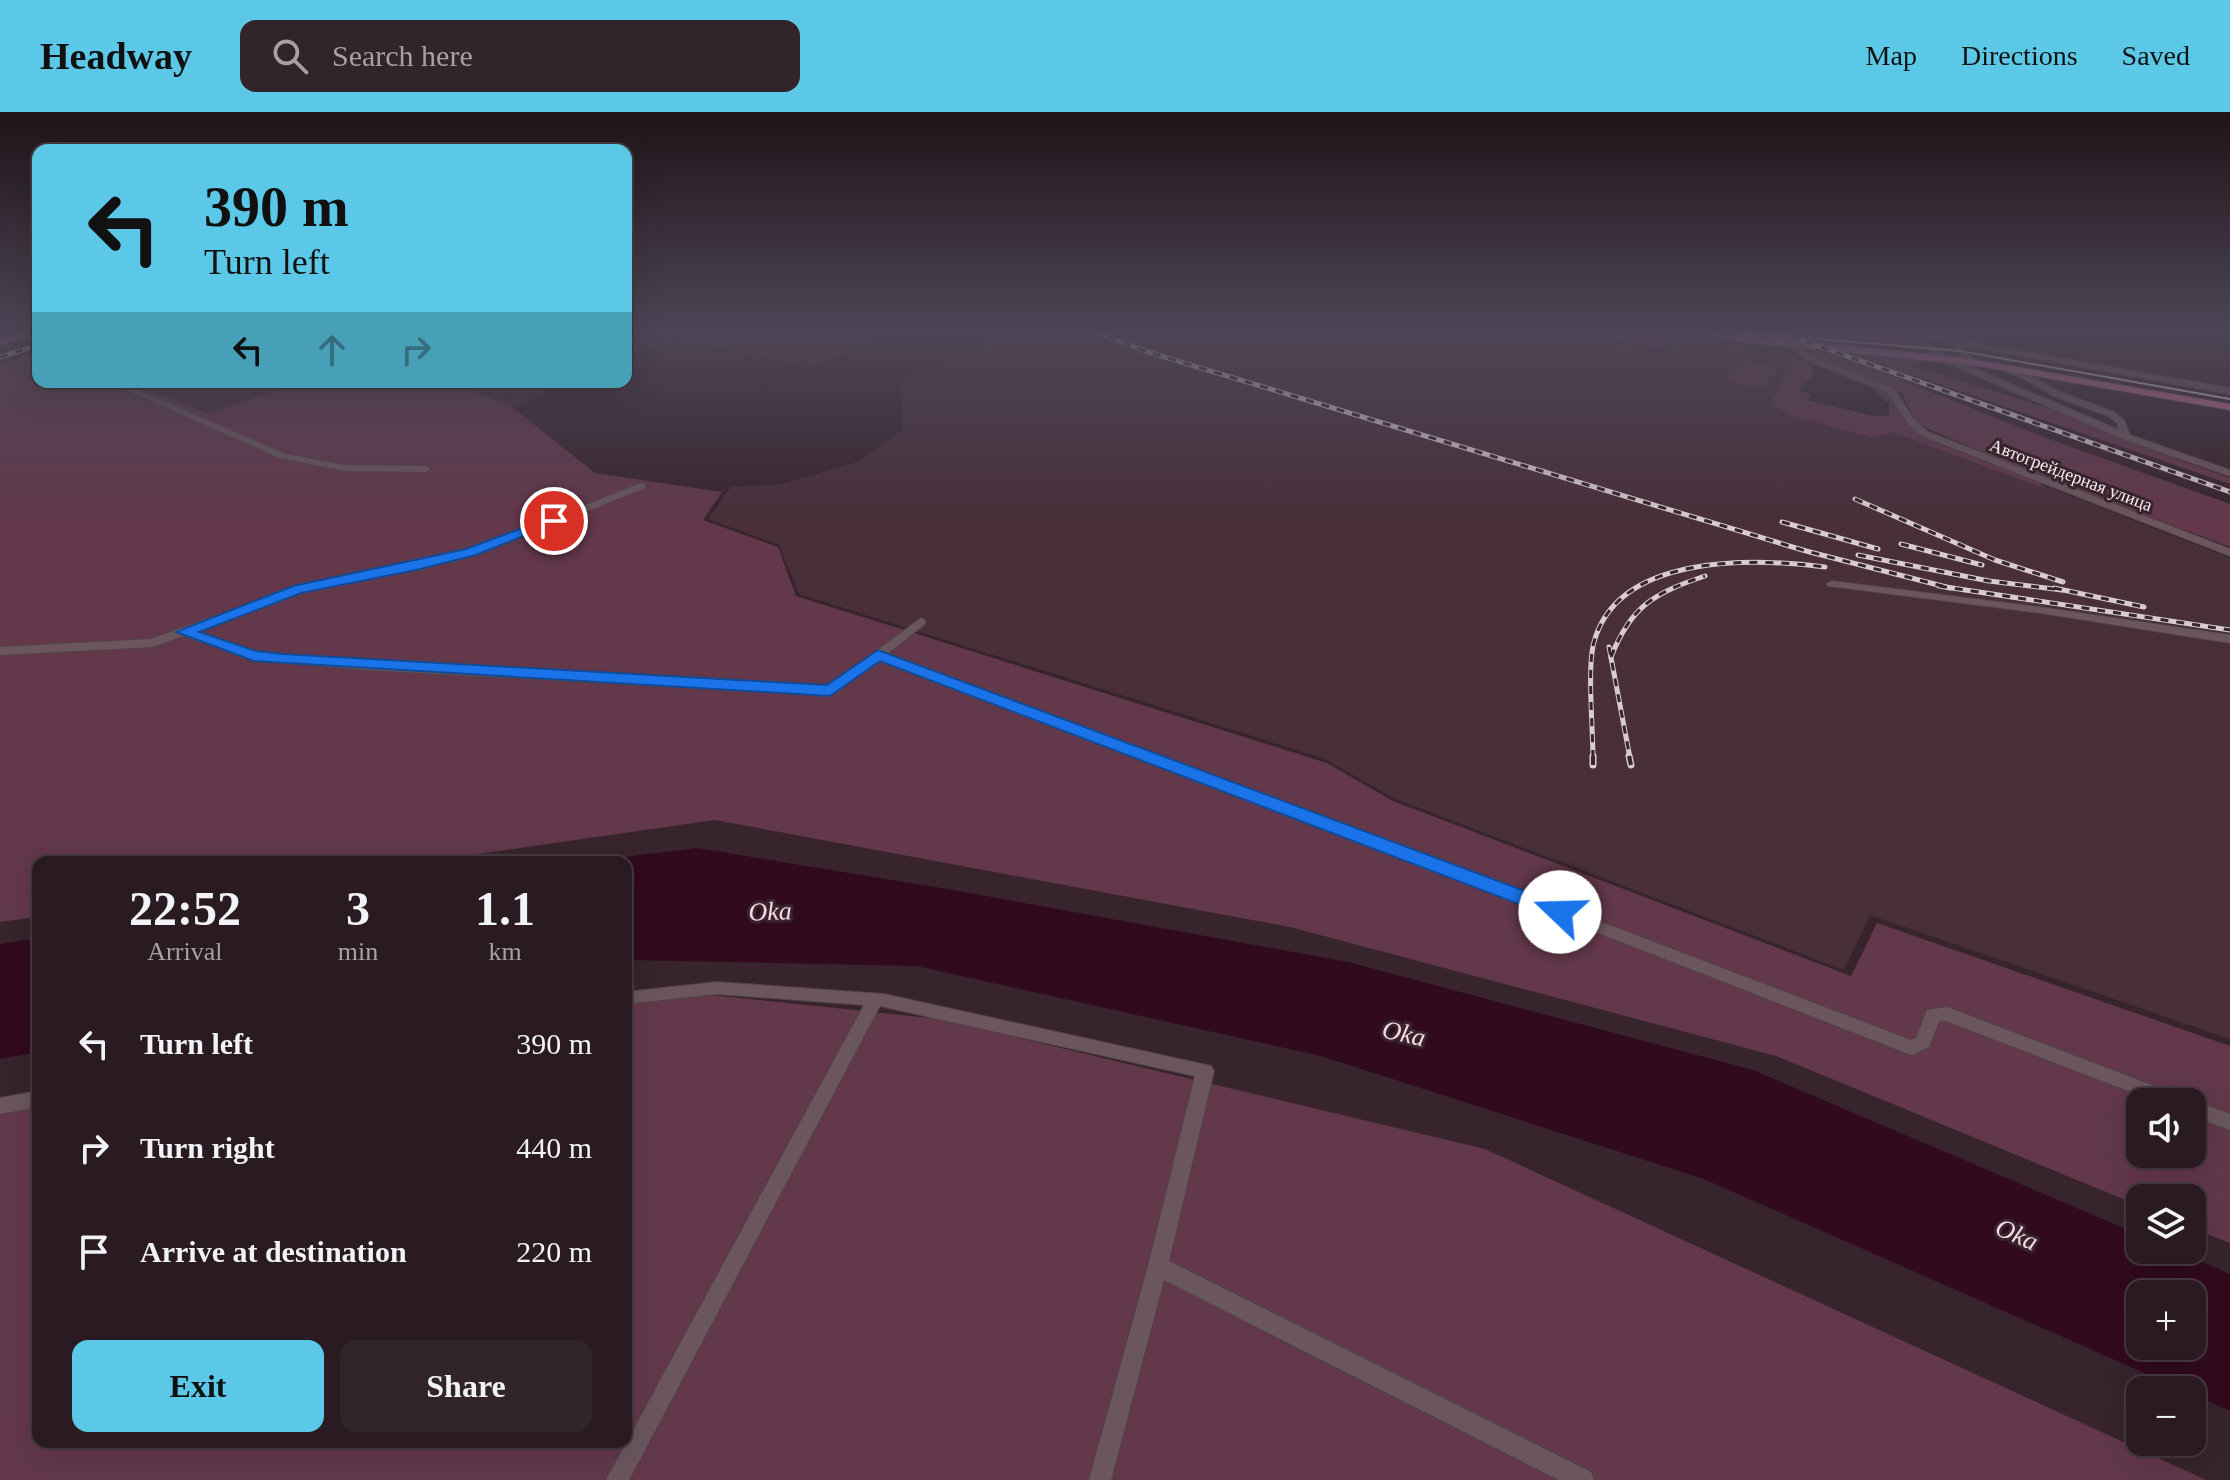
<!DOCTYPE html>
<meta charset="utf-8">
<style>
:root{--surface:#291b21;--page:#31242a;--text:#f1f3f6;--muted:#a5a1a5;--line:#45393f;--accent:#5ac8e6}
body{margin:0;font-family:Georgia,serif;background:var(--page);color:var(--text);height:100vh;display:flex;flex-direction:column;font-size:30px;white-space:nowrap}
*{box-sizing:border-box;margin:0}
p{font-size:26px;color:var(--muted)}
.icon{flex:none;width:44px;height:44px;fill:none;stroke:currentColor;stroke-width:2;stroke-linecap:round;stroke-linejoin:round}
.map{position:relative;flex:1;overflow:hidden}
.details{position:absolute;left:32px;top:744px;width:600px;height:592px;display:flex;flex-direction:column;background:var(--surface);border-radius:16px;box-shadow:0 8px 32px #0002,0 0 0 2px var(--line)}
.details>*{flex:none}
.hud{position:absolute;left:32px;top:32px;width:600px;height:244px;border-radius:16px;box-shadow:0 8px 32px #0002,0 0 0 2px var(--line);background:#5ac8e6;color:#111;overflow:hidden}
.buttons{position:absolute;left:2126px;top:976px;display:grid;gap:16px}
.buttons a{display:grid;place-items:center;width:80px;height:80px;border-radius:16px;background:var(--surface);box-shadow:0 8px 32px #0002,0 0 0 2px var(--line);font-size:40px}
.pin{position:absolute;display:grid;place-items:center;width:68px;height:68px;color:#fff;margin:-34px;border:4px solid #fff;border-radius:50%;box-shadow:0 2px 8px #0007}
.me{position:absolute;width:88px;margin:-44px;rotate:291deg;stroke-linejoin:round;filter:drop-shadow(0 0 6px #0008)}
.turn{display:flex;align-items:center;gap:28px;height:168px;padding:0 40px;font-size:36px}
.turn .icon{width:104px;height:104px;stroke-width:2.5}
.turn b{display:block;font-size:56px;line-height:68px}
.lanes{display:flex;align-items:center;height:76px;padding:0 40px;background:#0003;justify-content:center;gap:40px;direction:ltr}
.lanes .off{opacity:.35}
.eta{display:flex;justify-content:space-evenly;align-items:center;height:136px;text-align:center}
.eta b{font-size:48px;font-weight:700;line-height:56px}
.button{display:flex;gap:16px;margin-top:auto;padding:16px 40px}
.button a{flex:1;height:92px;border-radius:16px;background:var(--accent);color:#111;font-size:32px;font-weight:700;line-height:92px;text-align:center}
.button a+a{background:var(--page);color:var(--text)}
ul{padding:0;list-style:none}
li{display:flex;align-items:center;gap:24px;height:104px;padding:0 40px}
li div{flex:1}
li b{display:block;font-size:30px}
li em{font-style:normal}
header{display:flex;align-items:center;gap:48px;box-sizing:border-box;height:112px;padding:0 40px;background:var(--accent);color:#111}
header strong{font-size:38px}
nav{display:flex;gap:44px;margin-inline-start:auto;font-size:28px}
.search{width:560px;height:72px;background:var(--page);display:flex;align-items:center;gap:20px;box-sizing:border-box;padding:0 28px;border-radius:16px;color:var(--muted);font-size:30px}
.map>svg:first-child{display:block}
</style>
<header>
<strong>Headway</strong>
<div class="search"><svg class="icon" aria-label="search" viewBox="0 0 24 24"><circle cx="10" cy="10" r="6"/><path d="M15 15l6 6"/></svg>Search here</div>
<nav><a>Map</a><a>Directions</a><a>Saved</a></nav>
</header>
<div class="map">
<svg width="2230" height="1368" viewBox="0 0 2230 1368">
<rect width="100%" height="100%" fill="#37242c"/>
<g fill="#482f39">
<path d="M626 219H895L813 255 676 227 626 246Z"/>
<path d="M1019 219 1069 222 1076 219H1569L1663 243 1686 223 1790 246 1776 292 1901 318 2230 446V927L1870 803 1844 858 1393 686 1325 647 799 482 779 433 708 407 731 375 782 372 860 349 903 317 900 269Z"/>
<path d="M129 270H297L209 302Z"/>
<path d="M453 270H570L513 296Z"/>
</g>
<g fill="#62384a" fill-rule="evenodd">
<path d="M1584 219H1669L1681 222 1657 238Z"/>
<path d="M1714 219C1739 218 1764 228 1789 226 1823 223 1898 202 1919 237L1782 228Z"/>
<path d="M1813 237 1859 251 2041 324 2230 392V435L2050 368 2039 374 1892 320 1873 326 1794 304 1773 294V288L1792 246C1803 248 1813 250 1813 264L1798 278 1811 282 1807 288 1873 304H1889V291L1893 290 1885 289 1874 277C1898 279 1897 306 1914 318 1939 336 2003 355 2035 368L2041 365 1917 312 1902 281 1815 244 1811 241Z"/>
<path d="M38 240V270H129L209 302 297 270H453L513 296 595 361 722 380 703 408 778 435 796 484 1327 651 1393 689 1851 864 1877 811 2230 934V1131L2192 1116V1086H2140V1094L1776 944 1290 815 715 708 422 750H38V805L0 810V252ZM2140 990H2192V1042H2140Z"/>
<path d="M1848 241 1939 248 1948 251 1927 249 1910 253 2071 303 2129 330 2230 366V372Z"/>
<path d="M1747 248 1780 256 1761 276 1726 268Z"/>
<path d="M692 881 939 907 1485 1037 2206 1368H0V995L38 988V1330H626V891Z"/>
</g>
<g fill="#320a1e" fill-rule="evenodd">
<path d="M697 736 953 778 1348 850 1753 958 2140 1123V1138H2175L2230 1162V1299L2192 1282V1278H2183L1704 1067 1321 944 917 854 626 848V750H582ZM2140 1182H2192V1234H2140Z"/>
<path d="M38 826V940L0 947V832Z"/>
</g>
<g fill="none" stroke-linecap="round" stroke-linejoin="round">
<g stroke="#524349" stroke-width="2">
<g id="minor">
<path d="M1893 219H1910L1956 227 1958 219H1966L1964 229 2230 276V282L1964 234 1967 242 1982 251 1978 254 1961 245 1956 232 1920 225 1948 245 2119 318 2117 311 2108 304 2051 283 2021 265 1998 257 2002 254 2027 261 2057 279 2114 300 2124 308 2130 323 2230 358V364L2123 327 1942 249 1906 223Z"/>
<path d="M1788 229H1794L1812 244 1894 277 1915 309 1928 320 2230 437V444L1922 324 1909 313 1888 281 1806 248 1788 233Z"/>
<path d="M108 270H119L286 342 345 353 426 354 431 357 426 360 345 359 280 346Z"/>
<path d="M641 371 645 372V376L495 436 416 457 301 480 194 520 256 540 369 550 827 575 921 506 925 508V512L887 542 1360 718 1911 928 1916 926 1927 898 1947 895 2183 985 2186 990H2157L1946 909H1939L1929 935 1912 943 1906 941 1350 724 879 548 830 583 369 558 254 548 183 524 153 535 0 543V535L151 527 294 475 415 451 487 432Z"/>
<path d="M1832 469 2040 495 2230 523V531L2040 501 1828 474 1826 472Z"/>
<path d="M717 870 884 882 1211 954 1214 959 1169 1149 1591 1360 1594 1368H1559L1164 1168 1111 1368H1089L1148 1154 1195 964 880 894 629 1368H606L864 893 717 882 626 892V880Z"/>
<path d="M38 979V995L0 1002V986Z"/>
<path d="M2192 988 2230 1002V1018L2192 1004V990H2187Z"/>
</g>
</g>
<g stroke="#524349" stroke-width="2">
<g id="major">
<path d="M26 219H38V222L0 233V227Z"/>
<path d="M1687 219H1711L1972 247 2230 292V298L1972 253 1743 230Z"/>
</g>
</g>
<use href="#minor" fill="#6b565e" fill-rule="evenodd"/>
<use href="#major" fill="#bc698f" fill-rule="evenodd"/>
<path stroke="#d9ccd1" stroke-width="2" d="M1722 219 1960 239 2230 287"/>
<g stroke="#d9ccd1" stroke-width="5">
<g id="rail-far1">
<path d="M1093 219 1148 240 1806 439 1950 476"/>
<path d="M1776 219 2230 380"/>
<path d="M0 245 38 233"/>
<path d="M1855 387 1995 448 2063 470"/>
<path d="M1782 410 1878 437"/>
<path d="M1901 432 1982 453"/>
<path d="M1858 443 1989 469 2062 478"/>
<path d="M1939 474 2230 518"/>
<path d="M2054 476 2144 495"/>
<path d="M1609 535 1630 646"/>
<path d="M1611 545C1631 494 1654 481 1705 464"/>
<path d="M1593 646C1593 618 1587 554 1594 530 1618 441 1754 446 1825 455"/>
</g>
</g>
<g stroke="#d9ccd1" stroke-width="7">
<g id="rail">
<path d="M1593 644V653"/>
<path d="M1629 644 1631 653"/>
</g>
</g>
<use href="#rail-far1" stroke="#37242c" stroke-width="3" stroke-dasharray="8" stroke-linecap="butt"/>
<use href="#rail" stroke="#37242c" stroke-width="4" stroke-dasharray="13" stroke-linecap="butt"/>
</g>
<linearGradient id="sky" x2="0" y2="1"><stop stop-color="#1e1418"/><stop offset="0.53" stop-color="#4d4556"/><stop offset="1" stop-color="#4d4556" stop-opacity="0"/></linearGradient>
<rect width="2230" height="410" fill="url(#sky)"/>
<path fill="#1a73e8" stroke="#114b97" stroke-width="2" d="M549 406 561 409 476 443 416 458 301 481 199 520 256 539 283 542 827 573 878 538 1568 795 1570 800 1568 805H1553L880 549 830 584 254 549 176 520 293 474 466 437Z"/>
<g text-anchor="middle" stroke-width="6" stroke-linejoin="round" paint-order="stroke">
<g font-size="18" fill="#f9edf1" stroke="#37242c">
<text transform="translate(2071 363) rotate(21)" y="6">Автогрейдерная улица</text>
</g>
<g font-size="26" font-style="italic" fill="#f9d8e5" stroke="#37242c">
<text transform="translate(770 799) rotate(-2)" y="9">Oka</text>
<text transform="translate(1404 921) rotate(13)" y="9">Oka</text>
<text transform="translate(2017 1122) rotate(24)" y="9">Oka</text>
</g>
</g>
</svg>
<div class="buttons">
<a><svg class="icon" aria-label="sound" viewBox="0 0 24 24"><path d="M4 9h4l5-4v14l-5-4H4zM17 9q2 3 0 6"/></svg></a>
<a><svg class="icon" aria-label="layers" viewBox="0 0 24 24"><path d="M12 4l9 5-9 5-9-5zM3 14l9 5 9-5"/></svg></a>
<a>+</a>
<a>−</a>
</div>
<div class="pin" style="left:554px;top:409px;background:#d93025"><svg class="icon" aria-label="arrive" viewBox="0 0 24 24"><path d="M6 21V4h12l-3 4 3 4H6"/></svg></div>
<svg class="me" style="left:1560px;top:800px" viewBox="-20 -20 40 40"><circle r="19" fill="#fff"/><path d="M0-13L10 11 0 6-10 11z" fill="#1a73e8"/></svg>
<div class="hud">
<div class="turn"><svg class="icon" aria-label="left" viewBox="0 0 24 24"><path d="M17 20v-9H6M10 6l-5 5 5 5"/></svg><div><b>390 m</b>Turn left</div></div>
<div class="lanes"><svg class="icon" aria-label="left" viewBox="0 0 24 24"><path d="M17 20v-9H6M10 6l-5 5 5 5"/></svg><svg class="icon off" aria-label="ahead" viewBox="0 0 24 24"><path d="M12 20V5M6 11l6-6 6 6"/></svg><svg class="icon off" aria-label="right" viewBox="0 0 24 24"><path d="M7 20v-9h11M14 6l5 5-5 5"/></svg></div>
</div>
<section class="details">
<div class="eta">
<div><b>22:52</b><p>Arrival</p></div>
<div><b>3</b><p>min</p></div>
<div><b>1.1</b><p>km</p></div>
</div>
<ul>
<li><svg class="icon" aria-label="left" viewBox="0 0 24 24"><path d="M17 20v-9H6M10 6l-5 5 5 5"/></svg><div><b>Turn left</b></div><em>390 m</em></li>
<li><svg class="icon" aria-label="right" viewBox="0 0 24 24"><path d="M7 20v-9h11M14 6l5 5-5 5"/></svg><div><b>Turn right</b></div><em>440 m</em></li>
<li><svg class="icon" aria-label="arrive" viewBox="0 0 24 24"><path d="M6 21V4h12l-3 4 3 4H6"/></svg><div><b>Arrive at destination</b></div><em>220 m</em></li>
</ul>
<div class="button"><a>Exit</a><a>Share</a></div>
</section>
</div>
